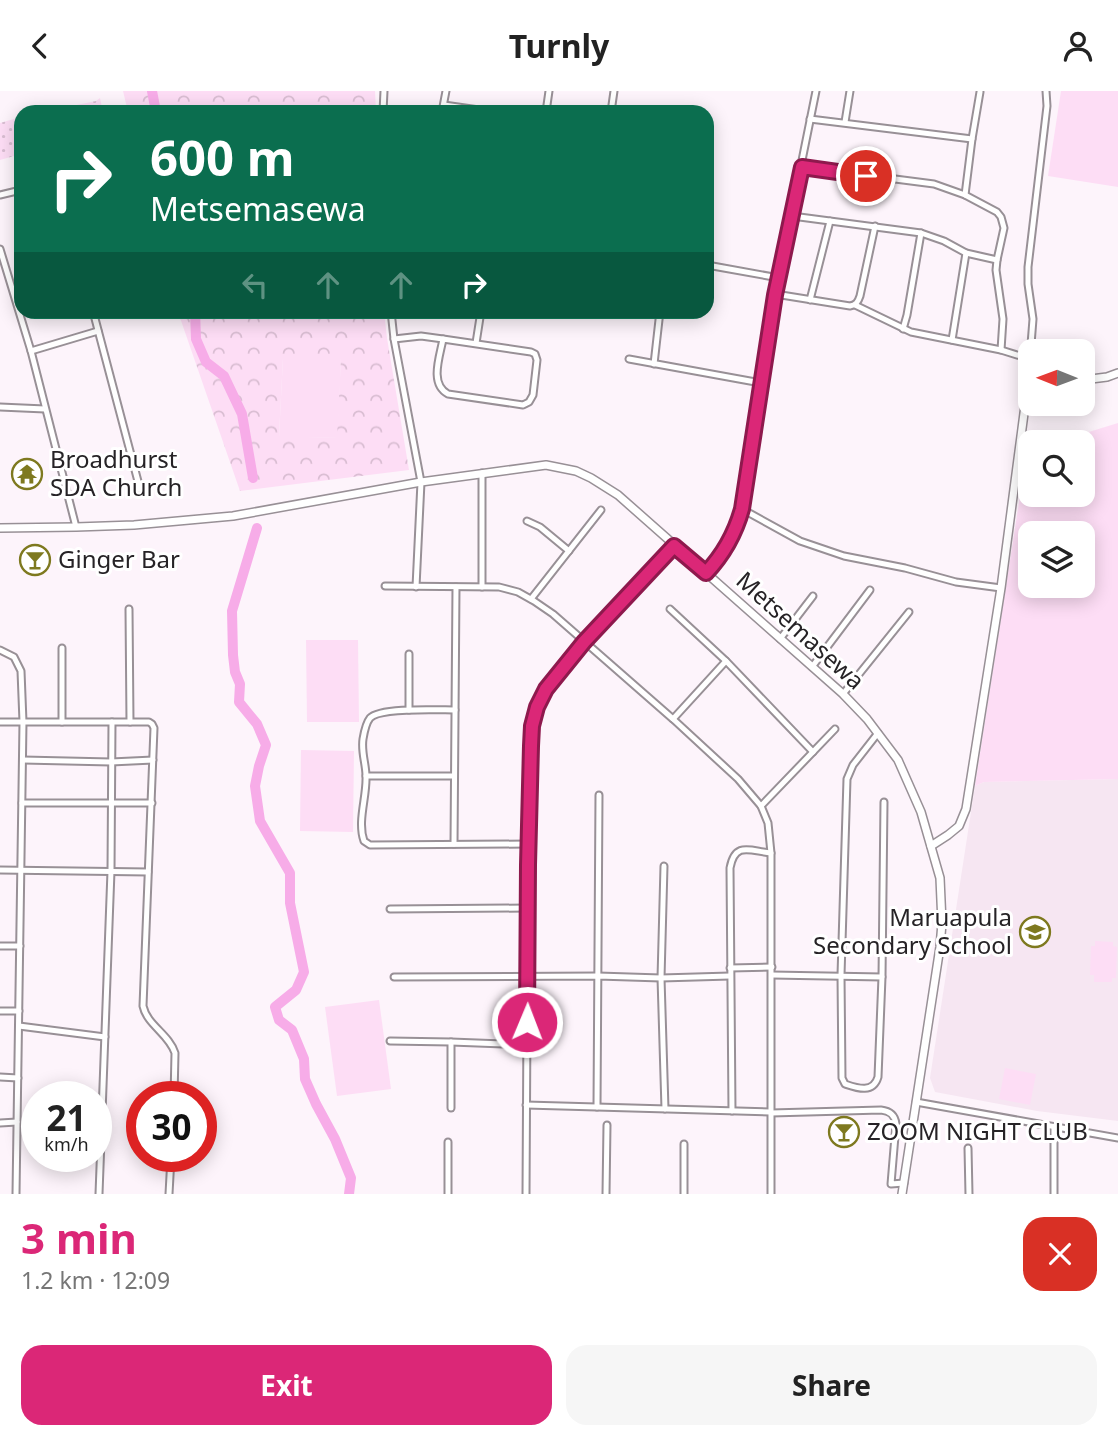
<!DOCTYPE html>
<meta charset="utf-8">
<style>
:root{--surface:#fff;--page:#f6f6f6;--text:#222;--muted:#767676;--accent:#db2777}
body{margin:0;font-family:"Noto Sans",sans-serif;background:var(--page);color:var(--text);height:100vh;display:flex;flex-direction:column;font-size:26px;white-space:nowrap}
*{box-sizing:border-box;margin:0}
p{font-size:23px;color:var(--muted)}
.icon{flex:none;width:38px;height:38px;fill:none;stroke:currentColor;stroke-width:2;stroke-linecap:round;stroke-linejoin:round}
.map{position:relative;height:1103px;overflow:hidden}
.sheet{display:flex;flex-direction:column;background:var(--surface);flex:1}
.sheet>*{flex:none}
.top-card{position:absolute;left:14px;top:14px;width:700px;height:214px;border-radius:21px;box-shadow:0 4px 18px #0003;background:#0b6e4f;color:#fff;overflow:hidden}
.needle{width:46px;rotate:271deg}
.buttons{position:absolute;left:1018px;top:248px;display:grid;gap:14px}
.buttons a{display:grid;place-items:center;width:77px;height:77px;border-radius:14px;background:var(--surface);box-shadow:0 4px 18px #0003;font-size:35px}
.speed{position:absolute;left:21px;top:990px;display:flex;gap:14px;font-size:35px;font-weight:700;text-align:center}
.speed>*{display:grid;place-content:center;width:91px;height:91px;border-radius:50%;background:var(--surface);box-shadow:0 4px 18px #0003;line-height:1}
.speed small{font-size:18px;font-weight:400}
.speed .limit{border:10px solid #d22;background:#fff;color:#111}
.pin{position:absolute;display:grid;place-items:center;width:60px;height:60px;color:#fff;margin:-30px;border:4px solid #fff;border-radius:50%;box-shadow:0 2px 7px #0007}
.me{position:absolute;width:77px;margin:-38px;rotate:1deg;stroke-linejoin:round;filter:drop-shadow(0 0 5px #0008)}
.turn{display:flex;align-items:center;gap:24px;height:147px;padding:0 21px;font-size:32px}
.turn .icon{width:91px;height:91px;stroke-width:2.5}
.turn b{display:block;font-size:49px;line-height:60px}
.lanes{display:flex;align-items:center;height:66px;padding:0 21px;background:#0003;justify-content:center;gap:35px;direction:ltr}
.lanes .off{opacity:.35}
.round{display:grid;place-items:center;flex:none;width:74px;height:74px;border-radius:21px;background:var(--page)}
.summary{display:flex;align-items:center;justify-content:space-between;height:119px;padding:0 21px}
h1{font-size:42px;font-weight:700;line-height:52px;color:var(--accent)}
.primary-button{display:flex;gap:14px;margin-top:auto;padding:14px 21px}
.primary-button a{flex:1;height:80px;border-radius:21px;background:var(--accent);color:#fff;font-size:28px;font-weight:700;line-height:80px;text-align:center}
.primary-button a+a{background:var(--page);color:var(--text)}
header{display:flex;justify-content:space-between;align-items:center;height:91px;padding:0 21px;background:var(--surface);font-size:32px;font-weight:700}
.map>svg:first-child{display:block}
</style>
<header><svg class="icon" aria-label="back" viewBox="0 0 24 24"><path d="M15 5l-7 7 7 7"/></svg>Turnly<svg class="icon" aria-label="person" viewBox="0 0 24 24"><circle cx="12" cy="8" r="4"/><path d="M4 21q1-7 8-7t8 7"/></svg></header>
<div class="map">
<svg width="1118" height="1103" viewBox="0 0 1118 1103">
<defs>
<pattern id="forest-crowns" width="20" height="18" patternUnits="userSpaceOnUse" patternTransform="scale(1.75)"><rect width="20" height="18" fill="#fdddf5"/><path d="M2 6a3 3 0 1 1 6 0M12 15a3 3 0 1 1 6 0" fill="none" stroke="#d9bdd2"/></pattern>
<pattern id="park-dots" width="8" height="8" patternUnits="userSpaceOnUse" patternTransform="scale(1.75)"><rect width="8" height="8" fill="#fdddf5"/><path d="M2 2h.1M6 6h.1" fill="none" stroke="#d9bdd2" stroke-width="1.8" stroke-linecap="round"/></pattern>
</defs>
<rect width="100%" height="100%" fill="#fdf4fb"/>
<path fill="#f6e6f2" d="M1118 688V1030L1037 1020 935 1001 930 987 975 695 984 691Z"/>
<g fill="#fdddf5" fill-rule="evenodd">
<path d="M1061 0H1118V96L1048 85Z"/>
<path d="M283 266 341 267 338 347 279 346Z"/>
<path d="M1118 332V688L984 691 975 695 1027 360 1031 359V404H1083V352H1053ZM1031 443H1083V495H1031Z"/>
<path d="M306 549H358L359 631H307Z"/>
<path d="M301 659 354 660 353 741 300 740Z"/>
<path d="M1095 850 1113 851V855L1117 856 1116 887H1112V891H1094V884H1090L1091 855H1095Z"/>
<path d="M379 909 391 998 337 1005 325 916Z"/>
<path d="M1005 977 1036 983 1030 1014 999 1008Z"/>
</g>
<g fill="url(#forest-crowns)" fill-rule="evenodd">
<path d="M123 0H375L376 21H128Z"/>
<path d="M178 221H384L387 247 409 379 240 400ZM283 267H341L337 347 279 345Z"/>
</g>
<g fill="url(#park-dots)">
<path d="M100 7 103 21H42L96 10Z"/>
<path d="M21 26V63L0 69V32Z"/>
</g>
<g fill="none" stroke-linecap="round" stroke-linejoin="round">
<g stroke="#f7ace8" stroke-width="10">
<path d="M152 0 156 21"/>
<path d="M195 220 196 248 206 271 224 285 242 323 253 387"/>
<path d="M257 437 232 520 233 564 235 581 240 593 239 611 257 633 266 654 259 675 255 695 260 730 290 782V812L304 881 296 899 275 916 279 929 292 939 304 968 305 988 316 1013 335 1048 351 1087 349 1103"/>
</g>
<g stroke="#989096" stroke-width="9">
<g id="minor">
<path d="M444 14 493 21"/>
<path d="M383 21 384 0"/>
<path d="M442 21 446 0"/>
<path d="M546 21 549 0"/>
<path d="M611 21 614 0"/>
<path d="M810 28 972 48"/>
<path d="M845 31 850 0"/>
<path d="M802 76 934 93 965 104 997 121 1001 126 1004 137 997 169 996 179 1003 228 1001 259"/>
<path d="M0 104 21 99"/>
<path d="M965 104 972 48 980 1"/>
<path d="M792 125 921 142 944 150 966 162 997 169"/>
<path d="M0 158 31 260 76 436"/>
<path d="M707 174 779 187"/>
<path d="M775 203 850 215C856 214 858 211 860 205L875 135"/>
<path d="M810 209 830 130"/>
<path d="M855 214 911 241 1001 259 1030 268"/>
<path d="M93 220 140 398"/>
<path d="M391 220 394 248 421 391 416 496"/>
<path d="M903 238 907 224 921 142"/>
<path d="M394 248 421 245 443 248"/>
<path d="M443 248 531 261 535 263 537 269 533 304 529 311 523 314 448 303C429 293 440 265 443 248Z"/>
<path d="M952 249 966 162"/>
<path d="M476 252 481 220"/>
<path d="M31 260 98 240"/>
<path d="M629 268 761 292"/>
<path d="M654 273 660 220"/>
<path d="M1028 292 1033 228 1028 193V176L1047 15 1046 0"/>
<path d="M0 316 45 318"/>
<path d="M742 418 800 450 844 465 905 477 956 491 1001 497"/>
<path d="M527 430 540 436 569 460"/>
<path d="M706 482C723 463 735 443 742 418L775 203 816 0"/>
<path d="M385 495 499 496 518 501 534 510 553 523 673 628 738 688 761 715 768 732 771 762V1103"/>
<path d="M482 496V382"/>
<path d="M531 508 601 419"/>
<path d="M129 518 130 631"/>
<path d="M670 518 726 570 813 661"/>
<path d="M780 548 813 505"/>
<path d="M0 559 14 566 21 580 23 631 16 1103"/>
<path d="M409 563V619"/>
<path d="M812 576 870 499"/>
<path d="M843 603 909 521"/>
<path d="M455 619C438 619 380 616 370 627 366 632 364 642 363 648 361 661 366 673 366 685 367 706 357 730 364 750L370 754 528 753"/>
<path d="M673 628 726 570"/>
<path d="M0 631H149L152 633 154 637 143 915C147 934 169 943 175 962L174 1006"/>
<path d="M62 631V557"/>
<path d="M878 642 853 674 847 688 841 884 842 987 845 993C857 997 873 1003 878 986L882 886 884 711"/>
<path d="M23 669 111 671 153 669"/>
<path d="M366 685H454"/>
<path d="M22 712H152"/>
<path d="M761 715 835 638"/>
<path d="M454 753 456 496"/>
<path d="M664 775 661 887 665 1018"/>
<path d="M0 779 148 781"/>
<path d="M390 818 527 817"/>
<path d="M0 855H20"/>
<path d="M730 877 772 876"/>
<path d="M772 884 882 886"/>
<path d="M394 886 598 885 661 887 730 885"/>
<path d="M0 920H19"/>
<path d="M19 935 105 946"/>
<path d="M390 950 451 951 527 954"/>
<path d="M0 986 18 987"/>
<path d="M916 1011 1118 1047"/>
<path d="M526 1014 770 1021"/>
<path d="M597 1016 599 704"/>
<path d="M451 1017V951"/>
<path d="M732 1020 730 777C735 750 750 760 771 762"/>
<path d="M771 1022 881 1019C890 1020 895 1024 896 1033L891 1093 904 1092"/>
<path d="M0 1032 17 1031"/>
<path d="M448 1051V1103"/>
<path d="M968 1057 969 1103"/>
<path d="M99 1103 111 780 112 631"/>
<path d="M169 1103 171 1066"/>
<path d="M526 1103 528 753 532 635 537 616 546 598 585 551 674 455"/>
<path d="M606 1103 607 1034"/>
<path d="M684 1103V1053"/>
<path d="M1054 1103V1036"/>
</g>
</g>
<g stroke="#989096" stroke-width="10">
<g id="tertiary">
<path d="M1030 268H1031"/>
<path d="M1083 289 1107 286 1118 282"/>
<path d="M0 437 76 436 134 434 233 425 421 391 546 374 576 380 591 387 618 404 843 603 867 628 898 669 921 721 940 787 942 832 940 856 902 1103"/>
<path d="M931 755 948 744 959 735 966 718 1001 497 1028 292H1031"/>
</g>
</g>
<use href="#minor" stroke="#fff" stroke-width="5"/>
<use href="#tertiary" stroke="#fff" stroke-width="7"/>
</g>
<g fill="none" stroke-linecap="round" stroke-linejoin="round">
<g stroke="#8e194d" stroke-width="18">
<path id="route" d="M527 931 528 774 531 655 532 635 537 616 546 598 584 551 674 455 706 482C723 464 735 443 742 418L775 204 802 76 866 85"/>
</g>
<use href="#route" stroke="#db2777" stroke-width="12"/>
</g>
<defs>
<g id="temple-ring" transform="scale(1.575)"><circle r="9.5" fill="#fff" stroke="#7e791f" stroke-width="1.5"/><path d="M0-6L5-2H3V0L6.5 2.5H4V6H1.5V3h-3V6H-4V2.5H-6.5L-3 0V-2H-5Z" fill="#7e791f"/></g>
<g id="bar-ring" transform="scale(1.575)"><circle r="9.5" fill="#fff" stroke="#7e791f" stroke-width="1.5"/><path d="M-6-5H6L.8 .8V4.5H3.5V6h-7V4.5H-.8V.8Z" fill="#7e791f"/></g>
<g id="school-ring" transform="scale(1.575)"><circle r="9.5" fill="#fff" stroke="#7e791f" stroke-width="1.5"/><path d="M0-5L7-2L0 1L-7-2ZM-4 1L0 2.5L4 1V4Q0 6-4 4Z" fill="#7e791f"/></g>
</defs>
<g fill-rule="evenodd">
<use href="#temple-ring" x="27" y="383"/>
<use href="#bar-ring" x="35" y="469"/>
<use href="#school-ring" x="1035" y="841"/>
<use href="#bar-ring" x="844" y="1041"/>
</g>
<g text-anchor="middle" stroke-width="6" stroke-linejoin="round" paint-order="stroke">
<g font-size="24" fill="#262326" stroke="#fff" text-anchor="start">
<text x="50" y="377">Broadhurst<tspan x="50" dy="28">SDA Church</tspan></text>
<text x="58" y="477">Ginger Bar</text>
<text x="1012" y="835" text-anchor="end">Maruapula<tspan x="1012" dy="28">Secondary School</tspan></text>
<text x="867" y="1049">ZOOM NIGHT CLUB</text>
</g>
<g font-size="24" fill="#262326" stroke="#fff">
<text transform="translate(800 540) rotate(42)" y="8">Metsemasewa</text>
</g>
</g>
</svg>
<div class="buttons">
<a><svg class="needle" viewBox="-14 -14 28 28"><path d="M0-13l5 13h-10z" fill="#e53935"/><path d="M0 13l5-13h-10z" fill="#767676"/></svg></a>
<a><svg class="icon" aria-label="search" viewBox="0 0 24 24"><circle cx="10" cy="10" r="6"/><path d="M15 15l6 6"/></svg></a>
<a><svg class="icon" aria-label="layers" viewBox="0 0 24 24"><path d="M12 4l9 5-9 5-9-5zM3 14l9 5 9-5"/></svg></a>
</div>
<div class="speed"><div>21<small>km/h</small></div><div class="limit">30</div></div>
<div class="pin" style="left:866px;top:85px;background:#d93025"><svg class="icon" aria-label="arrive" viewBox="0 0 24 24"><path d="M6 21V4h12l-3 4 3 4H6"/></svg></div>
<svg class="me" style="left:527px;top:931px" viewBox="-20 -20 40 40"><circle r="17" fill="#db2777" stroke="#fff" stroke-width="3"/><path d="M0-11L8 9 0 5-8 9z" fill="#fff"/></svg>
<div class="top-card">
<div class="turn"><svg class="icon" aria-label="right" viewBox="0 0 24 24"><path d="M7 20v-9h11M14 6l5 5-5 5"/></svg><div><b>600 m</b>Metsemasewa</div></div>
<div class="lanes"><svg class="icon off" aria-label="left" viewBox="0 0 24 24"><path d="M17 20v-9H6M10 6l-5 5 5 5"/></svg><svg class="icon off" aria-label="ahead" viewBox="0 0 24 24"><path d="M12 20V5M6 11l6-6 6 6"/></svg><svg class="icon off" aria-label="ahead" viewBox="0 0 24 24"><path d="M12 20V5M6 11l6-6 6 6"/></svg><svg class="icon" aria-label="right" viewBox="0 0 24 24"><path d="M7 20v-9h11M14 6l5 5-5 5"/></svg></div>
</div>
</div>
<section class="sheet">
<div class="summary"><div><h1>3 min</h1><p>1.2 km · 12:09</p></div><a class="round" style="background:#d93025;color:#fff"><svg class="icon" aria-label="close" viewBox="0 0 24 24"><path d="M6 6l12 12M18 6L6 18"/></svg></a></div>
<div class="primary-button"><a>Exit</a><a>Share</a></div>
</section>
